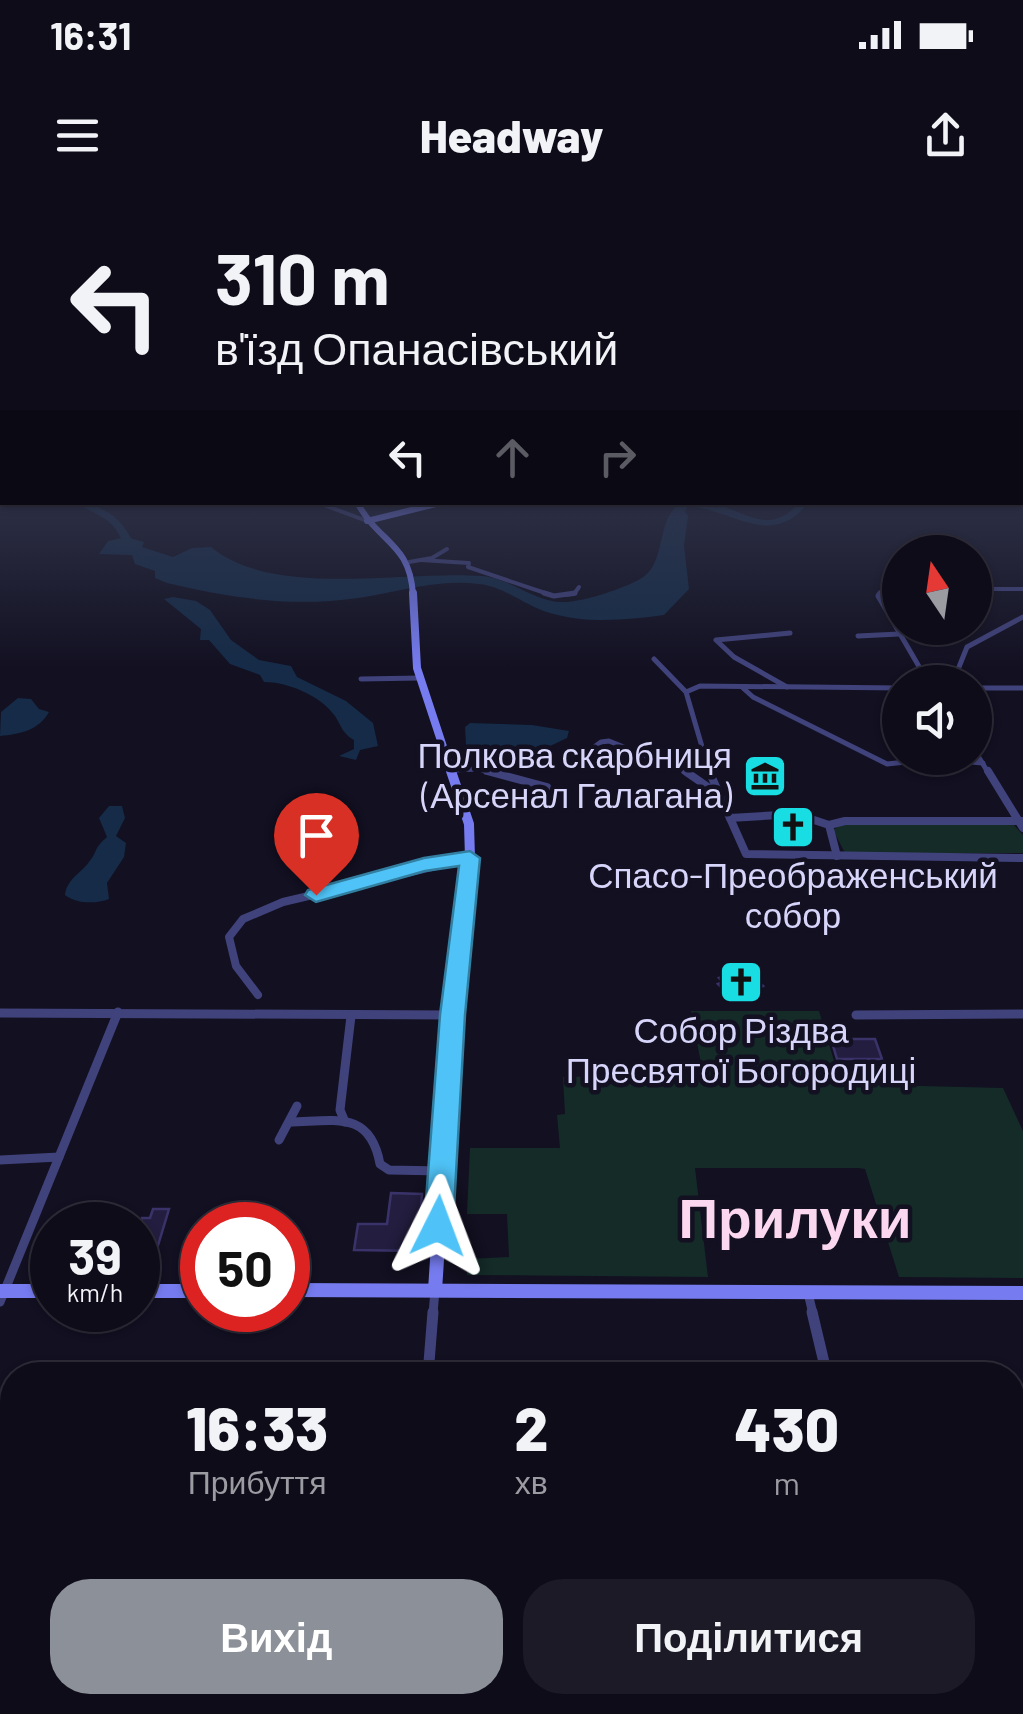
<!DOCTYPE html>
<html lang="uk">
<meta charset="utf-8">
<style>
:root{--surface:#0e0c19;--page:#1c1a26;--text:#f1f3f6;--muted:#9b9ba2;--line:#2e2c38;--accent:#8c9099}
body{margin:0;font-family:Barlow,sans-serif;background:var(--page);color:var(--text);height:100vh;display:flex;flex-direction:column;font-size:38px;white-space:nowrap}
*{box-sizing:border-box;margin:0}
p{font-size:32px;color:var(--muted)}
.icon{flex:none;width:55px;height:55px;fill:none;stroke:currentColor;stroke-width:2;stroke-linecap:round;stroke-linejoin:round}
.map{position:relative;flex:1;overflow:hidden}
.sheet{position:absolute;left:0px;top:1162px;width:1025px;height:352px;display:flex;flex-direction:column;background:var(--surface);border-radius:40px 40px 0 0;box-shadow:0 2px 8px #0004,0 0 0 2px var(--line)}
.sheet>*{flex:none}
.guide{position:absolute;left:0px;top:0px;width:1025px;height:305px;box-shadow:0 2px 8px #0004,0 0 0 2px var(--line);background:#0e0c19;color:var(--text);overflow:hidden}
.needle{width:65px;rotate:347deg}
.controls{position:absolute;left:882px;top:335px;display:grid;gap:20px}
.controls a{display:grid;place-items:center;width:110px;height:110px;border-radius:50%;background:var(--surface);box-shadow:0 2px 8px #0004,0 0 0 2px var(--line);font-size:50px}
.speed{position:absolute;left:30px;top:1002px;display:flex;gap:20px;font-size:50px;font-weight:700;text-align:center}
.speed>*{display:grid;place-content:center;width:130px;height:130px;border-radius:50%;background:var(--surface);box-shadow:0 2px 8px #0004,0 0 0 2px var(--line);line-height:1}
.speed small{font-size:25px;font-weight:400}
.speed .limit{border:15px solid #d22;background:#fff;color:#111}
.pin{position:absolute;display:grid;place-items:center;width:85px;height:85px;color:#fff;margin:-102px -42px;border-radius:50% 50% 50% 0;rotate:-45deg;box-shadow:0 0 10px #0007}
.pin .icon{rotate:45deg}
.me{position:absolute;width:110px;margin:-55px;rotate:3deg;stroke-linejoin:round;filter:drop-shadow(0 0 8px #0008)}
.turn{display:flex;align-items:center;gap:35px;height:210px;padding:0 50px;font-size:45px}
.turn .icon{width:130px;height:130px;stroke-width:2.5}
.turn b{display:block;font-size:70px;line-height:85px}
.lanes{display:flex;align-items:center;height:95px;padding:0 50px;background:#0003;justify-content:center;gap:50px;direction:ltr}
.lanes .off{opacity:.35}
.eta{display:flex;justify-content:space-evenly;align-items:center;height:170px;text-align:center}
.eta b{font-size:60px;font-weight:800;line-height:70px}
.action{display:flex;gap:20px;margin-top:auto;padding:20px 50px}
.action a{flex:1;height:115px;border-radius:40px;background:var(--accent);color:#fff;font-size:40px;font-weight:800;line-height:115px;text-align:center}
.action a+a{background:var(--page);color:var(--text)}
.status{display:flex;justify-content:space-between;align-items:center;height:70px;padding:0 50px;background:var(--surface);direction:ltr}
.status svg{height:28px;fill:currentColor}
header{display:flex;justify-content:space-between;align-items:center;height:130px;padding:0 50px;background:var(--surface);font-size:45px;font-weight:800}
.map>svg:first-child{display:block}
</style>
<div class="status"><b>16:31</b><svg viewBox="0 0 49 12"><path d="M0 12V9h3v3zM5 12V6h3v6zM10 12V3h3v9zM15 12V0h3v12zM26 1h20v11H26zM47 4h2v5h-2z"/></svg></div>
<header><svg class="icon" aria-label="menu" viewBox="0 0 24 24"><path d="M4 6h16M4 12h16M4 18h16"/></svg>Headway<svg class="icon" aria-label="share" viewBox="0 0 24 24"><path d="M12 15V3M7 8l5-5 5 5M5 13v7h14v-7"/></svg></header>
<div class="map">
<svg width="1023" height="1514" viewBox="0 0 1023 1514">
<rect width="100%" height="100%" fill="#121021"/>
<g fill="#142b28">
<path d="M843 623 1013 624 1023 635V653H845L833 630Z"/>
<path d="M691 811H819L841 884 1003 888 1023 931V1078L899 1077 865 969 858 968H695L708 1077 467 1075V1059L509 1057 507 1014H467L470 948H560L557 915 565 914 563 877 703 874Z"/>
</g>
<g fill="#152b47">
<path d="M677 306 688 315 684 346 689 389 664 415C625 420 588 424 550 413 525 406 506 387 479 384 435 378 393 394 350 399 287 407 227 397 167 383L155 378V371L135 364 132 355 99 354 108 341 126 337 144 342 142 347 173 357 192 348 211 347C274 399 403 370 481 376 512 378 535 404 567 402 589 400 622 389 640 379 666 366 656 323 677 306Z"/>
<path d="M173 397 196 401 210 410 231 440 259 460 291 466 297 477 346 501 373 523 378 546 360 550 356 560 339 556 354 549V540C342 533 342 527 335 516 320 495 287 482 264 482L260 475 230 464 209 440H200L201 429 164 399Z"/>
<path d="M18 498 31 499 39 509 49 512C38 531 20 534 0 536L1 512Z"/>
<path d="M470 523 532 525 569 531 567 538 523 559 466 545 465 527Z"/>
<path d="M109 606H122L125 618 116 636 126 643 124 657 107 683 109 699C96 704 76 704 65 695 67 679 80 674 89 662 98 651 93 649 107 637L99 618Z"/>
</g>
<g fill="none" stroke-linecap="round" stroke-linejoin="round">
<g fill="#152b47" fill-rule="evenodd">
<path d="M1023 268V274H1022V269Z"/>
<path d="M0 280 2 281V286H0Z"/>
<path d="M74 302C94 302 115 313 126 330 132 339 133 344 141 351L140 353C123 351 125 344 117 331 108 316 88 311 74 302Z"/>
<path d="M681 302C689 302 697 302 705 302 743 307 767 340 800 302H809C771 350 735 310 688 306L675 327H669Z"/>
</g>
</g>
<g fill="#231e40" stroke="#3a336a" stroke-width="2.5">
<path d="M743 767 763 786 744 796 729 795 718 784 723 782 719 778Z"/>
<path d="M831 839H875L882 859H837Z"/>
<path d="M391 993 422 994 417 1051 354 1050 358 1024H387Z"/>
<path d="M153 1009H169L156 1052H138L142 1018H150Z"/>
<path d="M1012 1186 1023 1187V1257H1012Z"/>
</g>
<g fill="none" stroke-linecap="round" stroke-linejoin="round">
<g stroke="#40427b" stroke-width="4">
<path d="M316 302 367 321"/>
<path d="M421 360 469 363 468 367 551 395"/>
<path d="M409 362 432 358 447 349"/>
<path d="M975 389H1023"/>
<path d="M564 395 574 394 579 387"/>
<path d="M878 395 900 390"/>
</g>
<g stroke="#40427b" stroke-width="5">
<path d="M544 393 554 396 575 393"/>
<path d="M880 393 878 396 928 482"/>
<path d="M858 436 899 434"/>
<path d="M654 459 686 492 710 574"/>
<path d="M361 479 420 478"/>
<path d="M953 482 967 447 1023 417"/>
<path d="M787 487 734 457 716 440 790 433"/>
<path d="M743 488 753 497 887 564 934 559 983 563"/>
<path d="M975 488H1023"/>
<path d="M686 492 700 486 900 488"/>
<path d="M975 551 989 574"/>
<path d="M578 559 601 542 609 541 651 558 674 560 687 574"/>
<path d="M454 570 479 569 497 574"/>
</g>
<g stroke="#40427b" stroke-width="8">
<path d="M487 571 547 587"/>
<path d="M685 571 715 592"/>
<path d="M709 571 746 654 1023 658"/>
<path d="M988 571 1023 628"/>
<path d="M730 618 796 614 829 625"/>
<path d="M837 656 829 625 845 621H1023"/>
<path d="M258 795 236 766 229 737 243 719 283 702 470 658"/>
</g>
<g stroke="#40427b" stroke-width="9">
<path d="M0 813 453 815"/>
<path d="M856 815 1023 814"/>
<path d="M290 922C335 921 370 910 380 964L389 970 442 971"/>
<path d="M345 922 340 910 351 816"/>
<path d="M279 940 297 906"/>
<path d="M0 960 59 957"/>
<path d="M808 1093 813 1114"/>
<path d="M0 1102 118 812"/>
<path d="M433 1114 435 1090"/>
</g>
<g stroke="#40427b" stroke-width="11">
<path d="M812 1112 827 1175"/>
<path d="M428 1175 433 1112"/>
<path d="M0 1234 12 1235"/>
<path d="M902 1502 905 1514"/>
<path d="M400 1514 401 1502"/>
</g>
<g stroke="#767cf0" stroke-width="6">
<path d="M357 302C379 344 410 342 413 395"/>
<path d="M367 321 444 302"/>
</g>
<path stroke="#767cf0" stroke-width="8" d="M413 393 417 468 452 574"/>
<path stroke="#767cf0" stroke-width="10" d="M451 571 469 624 470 658 454 808"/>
<g stroke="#767cf0" stroke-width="14">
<path d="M288 1090 1023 1093"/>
<path d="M435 1090 454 805"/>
<path d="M0 1091H52"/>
<path d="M138 1091H202"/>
</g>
</g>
<linearGradient id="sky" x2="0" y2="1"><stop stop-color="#0a0912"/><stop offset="0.55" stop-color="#33374e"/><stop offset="1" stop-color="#33374e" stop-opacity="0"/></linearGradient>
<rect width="1023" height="469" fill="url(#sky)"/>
<path fill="#4fc3f7" stroke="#337fa1" stroke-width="2.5" d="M470 651 480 658 465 815 453 1026 449 1036 438 1040 428 1036 424 1026 440 815 459 666 425 671 316 702 305 695 308 690 424 658Z"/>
<defs>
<g id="museum-square" transform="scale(2.25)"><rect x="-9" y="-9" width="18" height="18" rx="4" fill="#18dde3" stroke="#121021"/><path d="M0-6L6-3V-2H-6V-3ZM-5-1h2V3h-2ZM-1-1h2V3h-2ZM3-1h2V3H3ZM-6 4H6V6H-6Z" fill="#111"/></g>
<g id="church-square" transform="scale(2.25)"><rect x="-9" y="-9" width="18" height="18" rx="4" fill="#18dde3" stroke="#121021"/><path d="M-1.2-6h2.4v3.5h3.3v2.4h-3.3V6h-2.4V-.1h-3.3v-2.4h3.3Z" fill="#111"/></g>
</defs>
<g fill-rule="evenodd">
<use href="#museum-square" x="765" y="576"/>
<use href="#church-square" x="793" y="627"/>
<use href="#church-square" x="741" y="782"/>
</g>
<g text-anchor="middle" stroke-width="9" stroke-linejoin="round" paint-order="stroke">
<g font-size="35" fill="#d7d5fa" stroke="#121021">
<text x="732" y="568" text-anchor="end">Полкова скарбниця<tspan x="732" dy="40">(Арсенал Галагана)</tspan></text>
<text x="793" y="688">Спасо-Преображенський<tspan x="793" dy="40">собор</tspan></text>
<text x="741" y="843">Собор Різдва<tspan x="741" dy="40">Пресвятої Богородиці</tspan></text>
</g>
<g font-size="55" font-weight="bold" fill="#fbd7f0" stroke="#121021">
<text x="795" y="1038">Прилуки</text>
</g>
</g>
</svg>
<div class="controls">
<a><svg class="needle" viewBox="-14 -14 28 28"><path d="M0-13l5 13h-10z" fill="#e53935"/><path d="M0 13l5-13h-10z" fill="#9b9ba2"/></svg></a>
<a><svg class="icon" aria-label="sound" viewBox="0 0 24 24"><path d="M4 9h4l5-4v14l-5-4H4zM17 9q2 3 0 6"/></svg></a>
</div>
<div class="speed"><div>39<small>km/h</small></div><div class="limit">50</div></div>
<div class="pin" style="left:316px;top:695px;background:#d93025"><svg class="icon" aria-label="arrive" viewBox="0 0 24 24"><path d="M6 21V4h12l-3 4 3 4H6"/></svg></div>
<svg class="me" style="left:438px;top:1026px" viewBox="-20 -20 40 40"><path d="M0-17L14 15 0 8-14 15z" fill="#4fc3f7" stroke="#fff" stroke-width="4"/></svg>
<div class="guide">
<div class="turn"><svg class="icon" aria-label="left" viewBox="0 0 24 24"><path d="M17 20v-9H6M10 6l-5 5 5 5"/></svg><div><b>310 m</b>в'їзд Опанасівський</div></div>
<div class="lanes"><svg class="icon" aria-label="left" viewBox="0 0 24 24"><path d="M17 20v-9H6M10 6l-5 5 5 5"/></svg><svg class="icon off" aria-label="ahead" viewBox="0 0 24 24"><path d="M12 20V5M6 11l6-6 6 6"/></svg><svg class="icon off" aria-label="right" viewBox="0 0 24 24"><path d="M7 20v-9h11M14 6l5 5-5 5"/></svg></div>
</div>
<section class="sheet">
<div class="eta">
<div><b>16:33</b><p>Прибуття</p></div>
<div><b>2</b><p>хв</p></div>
<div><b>430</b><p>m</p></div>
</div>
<div class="action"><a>Вихід</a><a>Поділитися</a></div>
</section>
</div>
